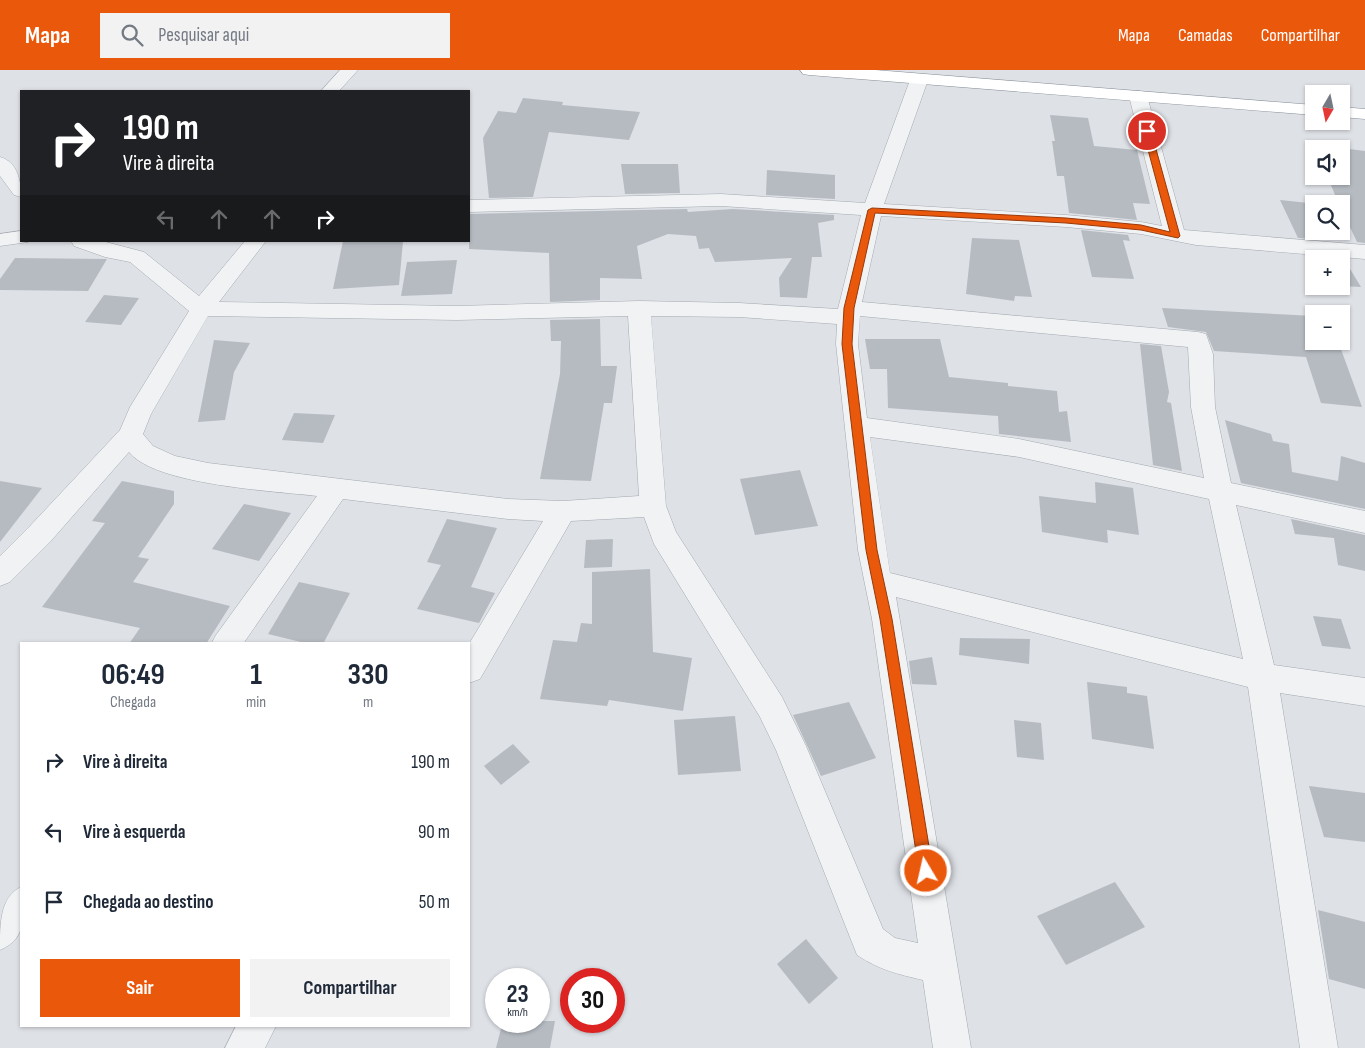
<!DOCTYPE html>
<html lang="pt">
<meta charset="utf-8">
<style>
:root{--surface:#fff;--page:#f2f2f3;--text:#1f2937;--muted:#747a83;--accent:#ea580c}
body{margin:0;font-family:"Sofia Sans Condensed",sans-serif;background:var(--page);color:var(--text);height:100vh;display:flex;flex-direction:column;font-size:19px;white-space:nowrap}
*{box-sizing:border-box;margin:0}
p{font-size:16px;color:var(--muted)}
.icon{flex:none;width:28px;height:28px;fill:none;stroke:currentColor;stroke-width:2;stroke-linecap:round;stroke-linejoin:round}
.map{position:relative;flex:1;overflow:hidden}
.details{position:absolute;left:20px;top:572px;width:450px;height:385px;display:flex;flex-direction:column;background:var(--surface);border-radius:0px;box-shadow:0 1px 4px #0004}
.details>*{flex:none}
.guide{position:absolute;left:20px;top:20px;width:450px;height:152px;border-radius:0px;box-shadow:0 1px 4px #0004;background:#202124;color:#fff;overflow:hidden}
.needle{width:32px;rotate:189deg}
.controls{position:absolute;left:1305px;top:15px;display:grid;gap:10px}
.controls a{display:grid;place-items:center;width:45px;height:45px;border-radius:0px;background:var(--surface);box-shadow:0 1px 4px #0004;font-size:25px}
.speed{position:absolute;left:485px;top:898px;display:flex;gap:10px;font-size:25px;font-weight:700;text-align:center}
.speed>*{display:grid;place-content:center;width:65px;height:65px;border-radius:50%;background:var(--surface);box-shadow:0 1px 4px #0004;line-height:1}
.speed small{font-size:12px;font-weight:400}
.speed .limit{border:8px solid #d22;background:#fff;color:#111}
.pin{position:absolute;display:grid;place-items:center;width:42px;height:42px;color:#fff;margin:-21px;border:2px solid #fff;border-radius:50%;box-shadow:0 1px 5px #0007}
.me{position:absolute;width:55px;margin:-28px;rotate:351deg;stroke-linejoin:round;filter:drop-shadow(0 0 4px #0008)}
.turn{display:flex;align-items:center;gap:18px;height:105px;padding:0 20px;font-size:22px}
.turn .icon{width:65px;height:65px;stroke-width:2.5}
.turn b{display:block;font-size:35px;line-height:42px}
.lanes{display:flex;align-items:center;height:48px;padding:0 20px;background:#0003;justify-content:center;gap:25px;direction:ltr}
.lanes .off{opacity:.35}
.eta{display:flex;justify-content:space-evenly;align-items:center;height:85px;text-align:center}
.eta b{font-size:30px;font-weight:700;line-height:35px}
.primary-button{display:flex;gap:10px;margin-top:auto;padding:10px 20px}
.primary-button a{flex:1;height:58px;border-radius:0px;background:var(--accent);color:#fff;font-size:20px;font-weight:700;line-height:58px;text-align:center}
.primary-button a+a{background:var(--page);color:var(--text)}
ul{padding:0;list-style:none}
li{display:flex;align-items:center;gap:15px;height:70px;padding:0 20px}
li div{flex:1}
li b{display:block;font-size:19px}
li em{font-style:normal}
header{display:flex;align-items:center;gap:30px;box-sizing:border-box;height:70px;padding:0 25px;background:var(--accent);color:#fff}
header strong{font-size:24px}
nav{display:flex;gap:28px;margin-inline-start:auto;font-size:18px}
.search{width:350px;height:45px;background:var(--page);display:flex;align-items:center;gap:12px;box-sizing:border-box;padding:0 18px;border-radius:0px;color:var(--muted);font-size:19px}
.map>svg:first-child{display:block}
</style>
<header>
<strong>Mapa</strong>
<div class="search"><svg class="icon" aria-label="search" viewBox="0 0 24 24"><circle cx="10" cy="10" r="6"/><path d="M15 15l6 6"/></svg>Pesquisar aqui</div>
<nav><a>Mapa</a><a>Camadas</a><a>Compartilhar</a></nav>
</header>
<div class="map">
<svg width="1365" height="978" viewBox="0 0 1365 978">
<rect width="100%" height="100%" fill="#dee1e6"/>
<g fill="#b6bbc2">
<path d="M523 28 563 32 562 35 640 42 629 70 549 62 533 127 489 128 483 68 498 41 516 43Z"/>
<path d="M1050 45 1088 48 1094 76 1137 80 1150 134 1133 133 1137 150 1069 143 1064 106H1057L1052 71H1055Z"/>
<path d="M1341 78 1365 81V173L1357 172 1341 138V134H1339L1327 106H1341Z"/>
<path d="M621 94H678L680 123 625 124Z"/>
<path d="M767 100 835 105V129L766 125Z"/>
<path d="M1280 130 1309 133 1314 141V161H1327L1332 170 1298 168Z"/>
<path d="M687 139 688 142 733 139 834 145V150L818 153 822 187H812L807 228 780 227 779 208 792 188 715 192 709 178 699 179 696 166 668 164 637 176 642 209 600 208V230L550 232 549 183 469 179V144Z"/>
<path d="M1081 160 1128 165 1130 171 1123 170 1134 209 1092 207Z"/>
<path d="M972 168 1019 170 1032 227 1015 226 1014 231 966 224Z"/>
<path d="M343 171H403L399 215 333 219Z"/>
<path d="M15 188 105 189H107L88 221 0 220V209Z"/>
<path d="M1341 189H1344L1361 217 1341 216Z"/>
<path d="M457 190 452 224 401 226 407 192Z"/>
<path d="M104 225 139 228 121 255 85 252Z"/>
<path d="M1162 238 1314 246V271H1338L1362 337 1321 333 1306 287 1214 281 1206 262 1168 257Z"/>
<path d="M600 249 601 296H617L612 333H604L591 411 540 409 560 304 561 271H551L550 250Z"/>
<path d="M865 269H940L949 307 1008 313V316L1057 321 1059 342 1067 341 1071 372 999 364 998 346 888 338 887 299H870Z"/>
<path d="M214 270 250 273 234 302 225 350 198 352Z"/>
<path d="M1140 274 1161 276 1169 322 1167 332 1171 333 1182 401 1153 395Z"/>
<path d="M294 343 335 345 323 373 282 370Z"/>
<path d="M1225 350 1271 364 1273 371 1289 374 1292 402 1338 411 1341 386 1365 393V439L1241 413Z"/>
<path d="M800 400 818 456 755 465 740 409Z"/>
<path d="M0 411 42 418 0 472Z"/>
<path d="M122 411 174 421V434L138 487 149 489 133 512 230 536 206 574H129L140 558 42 537 105 453 92 451Z"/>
<path d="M1095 412 1133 418 1139 465 1107 460 1108 473 1042 462 1039 426 1096 433Z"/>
<path d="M244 434 291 443 259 491 212 479Z"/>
<path d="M447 449 497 458 471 517 495 523 479 553 417 539 441 495 427 492Z"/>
<path d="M1291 449 1365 465V501L1338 495 1334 468 1295 464Z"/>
<path d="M613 469 612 497 584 498 586 470Z"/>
<path d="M650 499 653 582 692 588 683 641 609 630 607 636 540 629 553 570 577 572 581 553 592 554V502Z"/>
<path d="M299 512 350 523 323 574H309L268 564Z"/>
<path d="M1313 546 1341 549 1351 579 1322 576Z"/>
<path d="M960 568 1030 569 1029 594 959 585Z"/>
<path d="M932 587 937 615 912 614 909 591Z"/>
<path d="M1087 612 1127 617V623L1147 626 1154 679 1092 669Z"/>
<path d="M849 632 876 688 821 706 793 645Z"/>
<path d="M735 646 741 701 678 705 674 650Z"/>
<path d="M1014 650 1041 653 1044 690 1017 687Z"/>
<path d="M513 674 530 692 501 715 484 696Z"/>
<path d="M1309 716 1365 723V772L1324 767Z"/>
<path d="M1115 812 1145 857 1066 895 1037 846Z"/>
<path d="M1318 840 1365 852V919L1329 909Z"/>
<path d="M806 869 838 908 809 934 777 894Z"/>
<path d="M503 951H555L550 978H496Z"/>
</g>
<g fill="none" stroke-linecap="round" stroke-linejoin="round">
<g stroke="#a4a9af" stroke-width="1">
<g id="minor">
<path d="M340 0H358L339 21H321Z"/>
<path d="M919 5 925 6 928 10 884 134 1066 145 1141 152 1162 156 1129 26 1132 22 1138 21 1144 22 1147 26 1184 160 1365 175V189L1196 175 1141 164 1066 157 881 146 862 232 1198 262 1206 264 1213 284 1215 337 1231 413 1365 441V463L1236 435 1274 595 1365 608V636L1280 623 1338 978H1300L1248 617 896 527 971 978H933L923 910C897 904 880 900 857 885L776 680 760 647 654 474 644 447 571 451 480 609 469 613V574L543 451 508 449 343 429 243 574H211L216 565 317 426C274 421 155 415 129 382L50 472 10 512 0 516V486L30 456 120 360 130 337 189 241 130 192 105 187 74 176 71 171H102L144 182 199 226 245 171H266L219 232 457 236 639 231 739 233 838 239 861 145 721 136 469 142V130L721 124 865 133 910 10 913 6ZM208 246 457 250 628 246 639 426 563 431 508 429 208 393 175 386 153 376 143 364 151 344ZM651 246 739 247 837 254 836 274 858 480 872 549 918 873 895 868 883 859 806 676 782 627 676 462 666 436ZM860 246 1188 277 1191 337 1204 408 1019 369 867 348 858 274ZM870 367 1019 387 1209 429 1243 589 890 503Z"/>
<path d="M0 87C18 92 21 111 21 127L14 125 0 106Z"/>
<path d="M21 161V171L28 172 0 176V164Z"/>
<path d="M21 817C21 844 30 867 0 880 0 853 0 827 21 817Z"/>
<path d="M236 956H276L265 978H225Z"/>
</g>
</g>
<g stroke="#87909a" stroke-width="1">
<g id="highway">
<path d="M800 0H875L1314 35V45L809 5 803 4Z"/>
<path d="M1341 37 1365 39V49L1341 47Z"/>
</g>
</g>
<use href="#minor" fill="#f0f2f4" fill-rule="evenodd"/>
<use href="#highway" fill="#fff" fill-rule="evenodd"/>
</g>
<path fill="#ea580c" stroke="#983908" d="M1147 58 1151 61 1180 166 1178 168 1141 160 1066 153 875 143 854 238 852 274 877 480 892 549 933 801 931 806 926 808 921 806 919 801 880 549 866 480 842 274 844 238 868 140 872 138 1066 148 1141 155 1170 162 1143 61Z"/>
</svg>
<div class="controls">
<a><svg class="needle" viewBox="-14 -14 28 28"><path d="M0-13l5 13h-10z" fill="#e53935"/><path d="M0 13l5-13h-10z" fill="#747a83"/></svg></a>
<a><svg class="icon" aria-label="sound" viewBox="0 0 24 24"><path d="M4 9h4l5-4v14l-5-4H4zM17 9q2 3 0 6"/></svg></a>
<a><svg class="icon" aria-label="search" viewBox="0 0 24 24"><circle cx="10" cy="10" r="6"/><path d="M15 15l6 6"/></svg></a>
<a>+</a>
<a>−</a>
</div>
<div class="speed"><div>23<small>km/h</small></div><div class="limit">30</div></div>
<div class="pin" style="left:1147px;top:61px;background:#d93025"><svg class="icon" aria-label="arrive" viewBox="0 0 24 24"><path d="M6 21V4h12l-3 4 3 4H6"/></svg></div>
<svg class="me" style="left:926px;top:801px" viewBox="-20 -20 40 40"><circle r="17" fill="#ea580c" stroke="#fff" stroke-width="3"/><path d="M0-11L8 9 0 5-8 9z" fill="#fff"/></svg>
<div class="guide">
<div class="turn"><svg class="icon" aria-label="right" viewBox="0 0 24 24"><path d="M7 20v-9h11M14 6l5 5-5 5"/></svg><div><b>190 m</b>Vire à direita</div></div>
<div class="lanes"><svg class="icon off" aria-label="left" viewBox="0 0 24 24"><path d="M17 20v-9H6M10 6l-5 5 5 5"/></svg><svg class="icon off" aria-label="ahead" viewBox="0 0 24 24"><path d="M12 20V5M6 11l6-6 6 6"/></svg><svg class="icon off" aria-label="ahead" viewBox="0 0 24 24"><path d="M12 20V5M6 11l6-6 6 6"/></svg><svg class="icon" aria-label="right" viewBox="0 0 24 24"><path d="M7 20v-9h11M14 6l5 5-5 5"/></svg></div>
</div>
<section class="details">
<div class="eta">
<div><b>06:49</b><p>Chegada</p></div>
<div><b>1</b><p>min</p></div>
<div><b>330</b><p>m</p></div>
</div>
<ul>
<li><svg class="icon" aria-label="right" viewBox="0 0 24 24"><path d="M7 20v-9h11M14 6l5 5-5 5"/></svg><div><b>Vire à direita</b></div><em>190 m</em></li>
<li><svg class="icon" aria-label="left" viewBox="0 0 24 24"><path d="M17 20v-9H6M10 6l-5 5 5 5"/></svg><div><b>Vire à esquerda</b></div><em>90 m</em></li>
<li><svg class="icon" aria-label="arrive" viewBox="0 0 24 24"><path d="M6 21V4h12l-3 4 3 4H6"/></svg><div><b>Chegada ao destino</b></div><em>50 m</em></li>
</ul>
<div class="primary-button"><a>Sair</a><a>Compartilhar</a></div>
</section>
</div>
